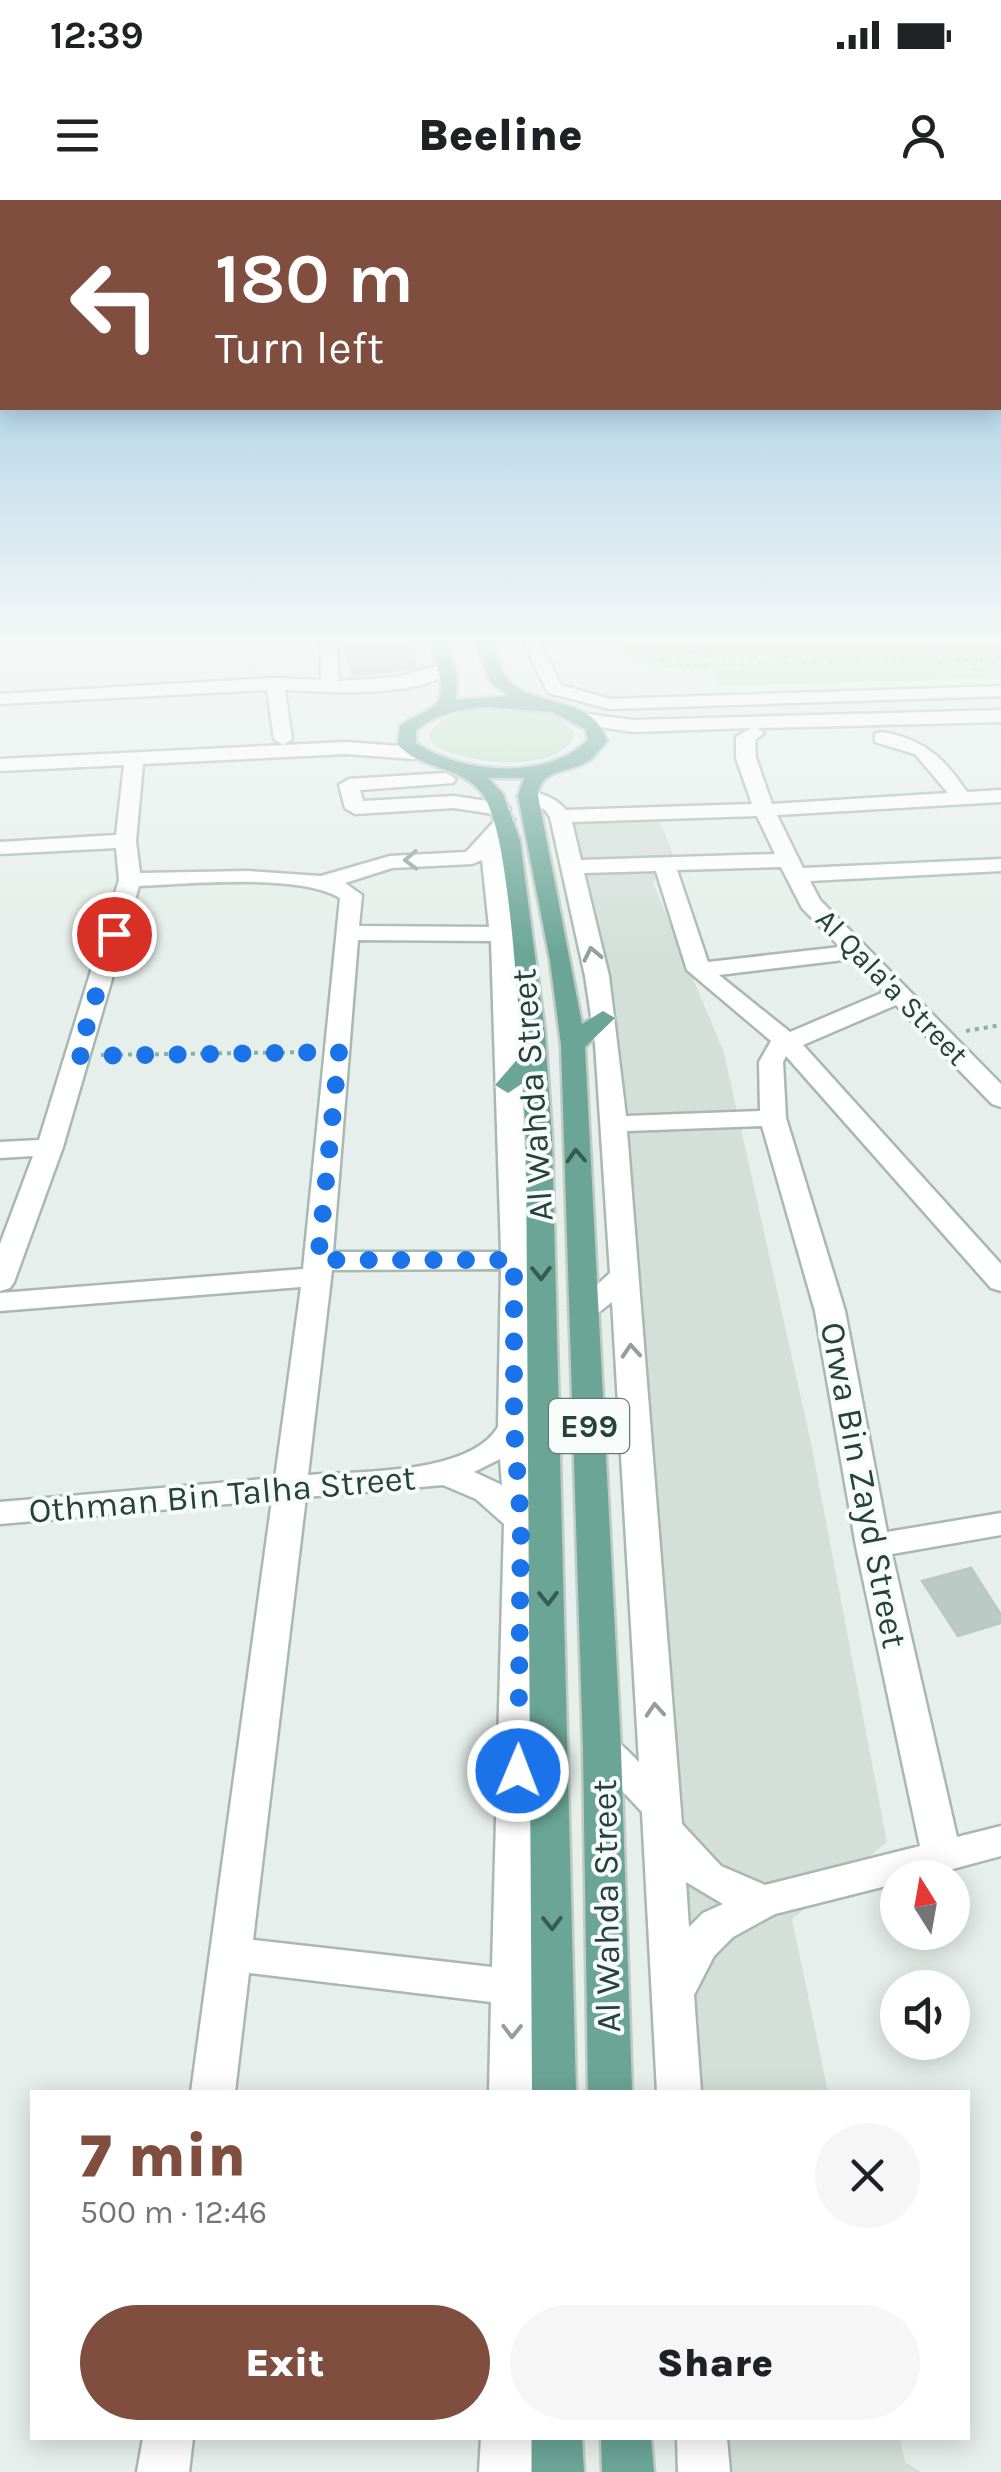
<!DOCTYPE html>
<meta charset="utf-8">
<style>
:root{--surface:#fff;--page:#f6f6f6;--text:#202124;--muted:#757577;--accent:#7f4e3f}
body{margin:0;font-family:Karla,sans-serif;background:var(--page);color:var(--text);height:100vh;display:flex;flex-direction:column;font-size:38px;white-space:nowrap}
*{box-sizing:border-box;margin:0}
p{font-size:32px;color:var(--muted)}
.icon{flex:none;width:55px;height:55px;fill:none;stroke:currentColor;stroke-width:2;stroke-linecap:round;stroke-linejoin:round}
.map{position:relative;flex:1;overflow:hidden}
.panel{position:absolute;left:30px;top:1890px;width:940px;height:350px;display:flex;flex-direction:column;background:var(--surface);border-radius:0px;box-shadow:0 5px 25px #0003}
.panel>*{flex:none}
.guide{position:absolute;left:0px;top:0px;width:1002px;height:210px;box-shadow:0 5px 25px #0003;background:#7f4e3f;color:#fff;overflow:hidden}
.needle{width:65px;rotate:349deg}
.tools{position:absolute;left:880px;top:1660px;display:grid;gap:20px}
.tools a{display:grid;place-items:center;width:90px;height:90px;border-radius:50%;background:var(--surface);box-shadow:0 5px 25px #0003;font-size:50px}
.pin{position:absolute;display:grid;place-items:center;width:85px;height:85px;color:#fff;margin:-42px;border:5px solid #fff;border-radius:50%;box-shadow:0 2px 10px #0007}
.me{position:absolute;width:110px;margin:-55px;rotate:1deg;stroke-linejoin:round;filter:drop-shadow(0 0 8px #0008)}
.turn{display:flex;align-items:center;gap:35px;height:210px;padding:0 50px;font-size:45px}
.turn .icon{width:130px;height:130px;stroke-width:2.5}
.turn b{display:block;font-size:70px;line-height:85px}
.round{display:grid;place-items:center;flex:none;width:105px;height:105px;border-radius:52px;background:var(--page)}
.head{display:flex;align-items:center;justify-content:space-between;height:170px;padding:0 50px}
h1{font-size:60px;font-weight:800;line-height:75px;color:var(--accent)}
.cta{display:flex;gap:20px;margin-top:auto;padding:20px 50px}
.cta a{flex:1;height:115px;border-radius:60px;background:var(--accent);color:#fff;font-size:40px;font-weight:800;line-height:115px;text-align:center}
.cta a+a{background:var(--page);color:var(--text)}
.status{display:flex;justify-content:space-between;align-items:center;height:70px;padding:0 50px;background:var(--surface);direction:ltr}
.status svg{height:28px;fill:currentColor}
header{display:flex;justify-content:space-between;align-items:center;height:130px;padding:0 50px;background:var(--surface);font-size:45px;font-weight:800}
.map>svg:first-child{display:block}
</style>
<div class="status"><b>12:39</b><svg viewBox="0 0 49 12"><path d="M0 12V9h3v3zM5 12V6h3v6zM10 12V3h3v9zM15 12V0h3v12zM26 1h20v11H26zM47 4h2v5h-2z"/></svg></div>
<header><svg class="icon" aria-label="menu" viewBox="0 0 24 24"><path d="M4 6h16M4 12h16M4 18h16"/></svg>Beeline<svg class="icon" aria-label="person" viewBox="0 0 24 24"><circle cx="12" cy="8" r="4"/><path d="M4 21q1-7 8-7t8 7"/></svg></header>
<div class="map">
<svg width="1001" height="2272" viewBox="0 0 1001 2272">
<rect width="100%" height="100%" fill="#e6efeb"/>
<g fill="#d4dfda">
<path d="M550 620 660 621 674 657 653 683 724 853 811 1243 887 1642 792 1719 828 1892H658L611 1049 586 780Z"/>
<path d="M680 2238H900L905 2262 921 2272H682Z"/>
</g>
<g fill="#bfe0c8">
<path d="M1001 438V478L720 486 711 469 664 468 630 458 623 446H574L571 438Z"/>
<path d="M488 509C517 509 559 507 575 534 560 576 463 564 433 545L429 535C440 514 467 512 488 509Z"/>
</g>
<g fill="#bbcac4" stroke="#b8c9c2" stroke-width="2.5">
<path d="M341 438H406L417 468 353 476Z"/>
<path d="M971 1368 1001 1415V1423L958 1436 922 1381Z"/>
</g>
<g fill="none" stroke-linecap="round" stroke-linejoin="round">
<g stroke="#a8b8b2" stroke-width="5">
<g id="minor">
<path d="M320 438H336L339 481 397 477 445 464 454 469C419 499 329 492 285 490L292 539 283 545 274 539 267 490 0 504V494L275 478 321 480Z"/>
<path d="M521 438H538L561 485 610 499 1001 486V496L610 509 548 493Z"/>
<path d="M1001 510V522L758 528 764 533 755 540 756 558 772 604 948 593 915 554 875 542V534L882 532C925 540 943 557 967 592L1001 590V602L777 615 803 668 1001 659V671L810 681 820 700 1001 884V907L992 904 896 805 803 845 1001 1064V1091L991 1088 786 856 783 862 786 918 845 1111 887 1332 1001 1313V1335L892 1354 957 1637 1001 1626V1656L919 1678H898V1683L775 1714 733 1737 714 1756 694 1795 701 1892H657L642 1612 583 1549 589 1539C613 1532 623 1546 639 1562L612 1102C599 1112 591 1121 574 1116L569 1110 610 1073 595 843 585 776 550 617 544 609 518 596 528 590C543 594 556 598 566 610L752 604 736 558V537L751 528 633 532 580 524 578 520 587 514 633 520ZM757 616 775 654 581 660 572 622ZM781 667 802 708 840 747 708 762 677 670ZM656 671 687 770 771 841 759 862 760 911 626 916 609 776 584 673ZM852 759 884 792 790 832 719 775ZM762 926 815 1111 856 1346 920 1646 765 1685 721 1666 682 1624 627 931ZM686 1682 723 1704 703 1713 689 1727Z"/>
<path d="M346 542 414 547 424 553 414 559 346 554 143 564 136 641 140 673 248 671 321 676 390 656 466 652 500 615 454 608 355 614 345 608 339 585 349 579 446 573 456 579 453 583 360 590 363 601 454 596 500 603 507 605 510 609 504 614 514 620 500 640 518 772 529 1060 530 1227 538 1323 533 1892H489L491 1802 249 1773 235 1892H191L272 1300 0 1324V1302L275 1278 301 1087 0 1111V1093L303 1069 340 698C299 673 189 684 139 686L63 947 14 1082 10 1088 0 1091V1044L33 956 0 958V942L39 940 119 680 116 648 0 654V642L116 635 124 565 0 571V559ZM482 660 489 727 359 726 362 695 345 683 392 668 472 664ZM358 740 491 741 501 1052H333ZM501 1069 498 1227C469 1275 359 1271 308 1275L332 1070ZM500 1259 502 1285 474 1272ZM443 1285 476 1299 504 1324 492 1767 253 1740 306 1297Z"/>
<path d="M143 2238H193L189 2272H137Z"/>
<path d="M481 2238H531V2272H479Z"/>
<path d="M677 2238H727L730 2272H678Z"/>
</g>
</g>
<g stroke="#c2cac8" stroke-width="5">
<g id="major">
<path d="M427 438H444L457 474 456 500 509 496 491 483 473 438H490C495 451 500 472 510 482 540 509 594 496 607 541 602 547 596 555 590 560 570 574 540 567 538 596L582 824 603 811 615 818 585 847 621 1549 632 1892H588L583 1549 561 845 550 760 518 596 524 578H488L503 594 520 640 545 833 552 938 576 1892H532L526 938 523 883 508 893 495 885 522 854 521 833C515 781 509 633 483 595 462 565 422 571 398 545L400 526C410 517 428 513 436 504 450 488 432 455 427 438ZM485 507 552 512 585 529 588 540C547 581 462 574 416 543V531C436 513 459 510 485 507Z"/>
<path d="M532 2238H582L584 2272H532Z"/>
<path d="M601 2238H651L654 2272H602Z"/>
</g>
</g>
<g stroke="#86b3a5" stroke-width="4" stroke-dasharray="4 5" stroke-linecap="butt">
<path d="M644 438 656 458 683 465 901 461C920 467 955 459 979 460L972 464 978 474"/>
<path d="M923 438 939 459"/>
<path d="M688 439 707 440 717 447 696 453 675 447Z"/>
<path d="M647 447H674"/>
<path d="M979 460 1001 458"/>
<path d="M966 831 1001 825"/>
<path d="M101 855 315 852"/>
</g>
<use href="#minor" fill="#fff" fill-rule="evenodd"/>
<use href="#major" fill="#6aa596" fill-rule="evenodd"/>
</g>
<defs><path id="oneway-chevron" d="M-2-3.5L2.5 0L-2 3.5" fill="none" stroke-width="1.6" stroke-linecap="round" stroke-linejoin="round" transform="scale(2.5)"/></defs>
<g stroke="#92a09c">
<use href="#oneway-chevron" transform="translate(411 660) rotate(178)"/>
<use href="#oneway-chevron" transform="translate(592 754) rotate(-102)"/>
<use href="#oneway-chevron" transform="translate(631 1151) rotate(-94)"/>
<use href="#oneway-chevron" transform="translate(655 1510) rotate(-94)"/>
<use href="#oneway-chevron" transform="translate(512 1831) rotate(91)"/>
</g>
<g stroke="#365b51">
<use href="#oneway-chevron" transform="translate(576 956) rotate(-93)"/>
<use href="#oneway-chevron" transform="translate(541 1073) rotate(89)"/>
<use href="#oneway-chevron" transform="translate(548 1398) rotate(89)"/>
<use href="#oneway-chevron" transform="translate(552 1723) rotate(89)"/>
</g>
<linearGradient id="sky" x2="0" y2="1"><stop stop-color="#84bce0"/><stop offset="0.58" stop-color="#f4f8f6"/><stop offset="1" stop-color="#f4f8f6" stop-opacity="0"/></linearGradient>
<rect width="1001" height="757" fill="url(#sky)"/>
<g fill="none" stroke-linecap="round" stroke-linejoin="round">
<path stroke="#1a73e8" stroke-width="18" stroke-dasharray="0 32.4" d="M114 734 78 856 339 852 318 1060H514V1227L521 1323 518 1571"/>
</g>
<g text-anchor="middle" stroke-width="8" stroke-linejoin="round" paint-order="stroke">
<g font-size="30" fill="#24423a" stroke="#f7fbf9">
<text transform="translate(892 787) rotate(46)" y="10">Al Qala'a Street</text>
</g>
<rect fill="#f7fbf9" stroke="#637a73" stroke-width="2.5" x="549" y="1199" width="80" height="54" rx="8"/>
<g font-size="32" font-weight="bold" fill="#24423a">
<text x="589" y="1237">E99</text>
</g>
<g font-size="35" fill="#24423a" stroke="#f7fbf9">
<text transform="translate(532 895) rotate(-94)" y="12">Al Wahda Street</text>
<text transform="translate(864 1285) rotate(79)" y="12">Orwa Bin Zayd Street</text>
<text transform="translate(222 1294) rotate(-5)" y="12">Othman Bin Talha Street</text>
<text transform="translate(606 1706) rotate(-91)" y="12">Al Wahda Street</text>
</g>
</g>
</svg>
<div class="tools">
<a><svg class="needle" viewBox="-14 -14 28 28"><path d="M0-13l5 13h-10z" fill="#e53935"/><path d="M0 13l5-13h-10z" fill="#757577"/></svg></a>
<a><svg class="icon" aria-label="sound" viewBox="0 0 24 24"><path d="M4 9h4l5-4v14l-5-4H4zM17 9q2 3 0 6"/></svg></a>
</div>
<div class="pin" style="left:114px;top:734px;background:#d93025"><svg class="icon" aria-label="arrive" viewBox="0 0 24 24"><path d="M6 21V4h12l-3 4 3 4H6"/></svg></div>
<svg class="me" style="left:518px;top:1571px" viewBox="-20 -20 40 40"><circle r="17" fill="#1a73e8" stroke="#fff" stroke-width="3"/><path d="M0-11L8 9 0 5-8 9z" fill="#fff"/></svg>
<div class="guide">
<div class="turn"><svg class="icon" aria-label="left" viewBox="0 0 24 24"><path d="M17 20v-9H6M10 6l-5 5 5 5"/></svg><div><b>180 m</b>Turn left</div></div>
</div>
<section class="panel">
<div class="head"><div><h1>7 min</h1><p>500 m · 12:46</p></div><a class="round"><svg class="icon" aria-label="close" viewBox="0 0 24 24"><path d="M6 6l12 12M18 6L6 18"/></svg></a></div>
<div class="cta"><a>Exit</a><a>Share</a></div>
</section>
</div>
